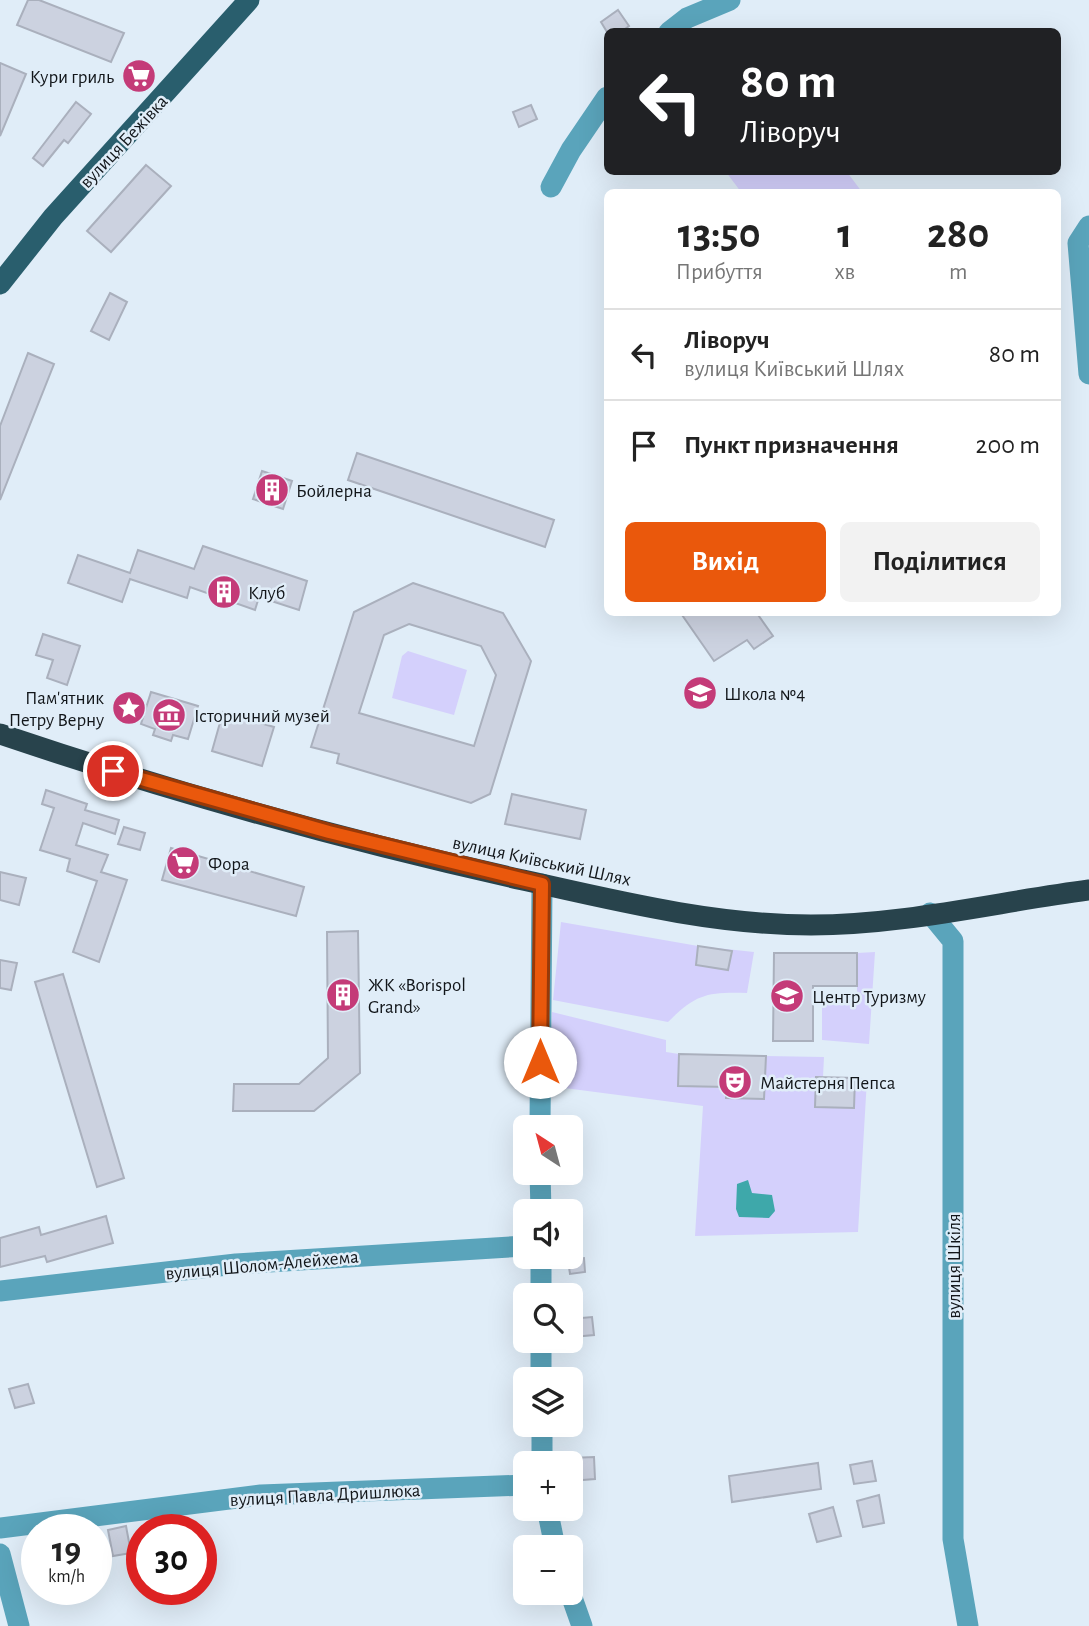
<!DOCTYPE html>
<html lang="uk">
<meta charset="utf-8">
<style>
:root{--surface:#fff;--page:#f2f2f2;--text:#222;--muted:#767676;--line:#e0e0e0;--accent:#ea580c}
body{margin:0;font-family:"Alegreya Sans",sans-serif;background:var(--page);color:var(--text);height:100vh;display:flex;flex-direction:column;font-size:26px;white-space:nowrap}
*{box-sizing:border-box;margin:0}
p{font-size:23px;color:var(--muted)}
.icon{flex:none;width:38px;height:38px;fill:none;stroke:currentColor;stroke-width:2;stroke-linecap:round;stroke-linejoin:round}
.map{position:relative;flex:1;overflow:hidden}
.side{position:absolute;left:604px;top:189px;width:457px;height:427px;display:flex;flex-direction:column;background:var(--surface);border-radius:10px;box-shadow:0 7px 28px #0002}
.side>*{flex:none}
.banner{position:absolute;left:604px;top:28px;width:457px;height:147px;border-radius:10px;box-shadow:0 7px 28px #0002;background:#202124;color:#fff;overflow:hidden}
.needle{width:46px;rotate:324deg}
.fabs{position:absolute;left:513px;top:1115px;display:grid;gap:14px}
.fabs a{display:grid;place-items:center;width:70px;height:70px;border-radius:10px;background:var(--surface);box-shadow:0 7px 28px #0002;font-size:35px}
.speed{position:absolute;left:21px;top:1514px;display:flex;gap:14px;font-size:35px;font-weight:700;text-align:center}
.speed>*{display:grid;place-content:center;width:91px;height:91px;border-radius:50%;background:var(--surface);box-shadow:0 7px 28px #0002;line-height:1}
.speed small{font-size:18px;font-weight:400}
.speed .limit{border:10px solid #d22;background:#fff;color:#111}
.pin{position:absolute;display:grid;place-items:center;width:60px;height:60px;color:#fff;margin:-30px;border:4px solid #fff;border-radius:50%;box-shadow:0 2px 7px #0007}
.me{position:absolute;width:77px;margin:-38px;rotate:0deg;stroke-linejoin:round;filter:drop-shadow(0 0 5px #0008)}
.turn{display:flex;align-items:center;gap:24px;height:147px;padding:0 21px;font-size:32px}
.turn .icon{width:91px;height:91px;stroke-width:2.5}
.turn b{display:block;font-size:49px;line-height:60px}
.eta{display:flex;justify-content:space-evenly;align-items:center;height:119px;text-align:center}
.eta b{font-size:42px;font-weight:600;line-height:49px}
.button{display:flex;gap:14px;margin-top:auto;padding:14px 21px}
.button a{flex:1;height:80px;border-radius:10px;background:var(--accent);color:#fff;font-size:28px;font-weight:600;line-height:80px;text-align:center}
.button a+a{background:var(--page);color:var(--text)}
ul{padding:0;list-style:none}
li{display:flex;align-items:center;gap:21px;height:91px;padding:0 21px;border-top:2px solid var(--line)}
li div{flex:1}
li b{display:block;font-size:26px}
li em{font-style:normal}
.map>svg:first-child{display:block}
</style>
<div class="map">
<svg width="1089" height="1626" viewBox="0 0 1089 1626">
<rect width="100%" height="100%" fill="#e0edf8"/>
<g fill="#d4d0fc">
<path d="M726 172H847L862 192H741Z"/>
<path d="M408 651 467 670 454 715 392 698 402 656Z"/>
<path d="M561 922 698 946 754 952 747 993C707 992 696 994 668 1022L553 1000Z"/>
<path d="M875 952 869 1044 822 1040V996H857V953Z"/>
<path d="M552 1012 666 1040V1052L679 1054 678 1086 726 1088V1098L763 1099 766 1056 824 1057 823 1077H816L815 1107 854 1108 855 1078 867 1079 858 1232 695 1236 703 1106 549 1086Z"/>
</g>
<path fill="#3ea8aa" d="M748 1180 752 1193 772 1195 775 1211 769 1218 739 1217 736 1209 737 1184Z"/>
<g fill="#ccd2e0" stroke="#aab0bd" stroke-width="2" fill-rule="evenodd">
<path d="M28 0H39L124 33 111 62 17 25Z"/>
<path d="M618 10 629 26 621 32H607L601 22Z"/>
<path d="M0 63 26 74 0 136Z"/>
<path d="M76 102 91 114 68 143 64 140 43 166 33 158Z"/>
<path d="M531 105 537 119 519 127 513 112Z"/>
<path d="M146 165 171 186 111 252 87 231Z"/>
<path d="M110 293 127 302 109 340 91 331Z"/>
<path d="M28 353 54 364 0 500V426Z"/>
<path d="M357 453 554 520 545 547 348 480Z"/>
<path d="M262 471 292 481 283 509 253 499Z"/>
<path d="M203 546 307 581 299 610 259 597 255 610 190 587 187 598 130 579 122 602 68 583 78 555 130 573 138 550 194 569Z"/>
<path d="M413 583 503 613 531 661 490 794 471 803 337 763 339 754 311 747 354 612ZM409 624 481 646 496 675 474 746 359 713 384 635Z"/>
<path d="M680 612H756L773 636 754 649 747 640 714 661Z"/>
<path d="M43 634 80 646 67 685 47 678 53 660 36 655Z"/>
<path d="M151 692 198 706 188 739 173 735 171 741 153 735 155 729 141 724Z"/>
<path d="M223 712 274 727 262 766 212 751Z"/>
<path d="M46 790 87 804 85 810 119 820 115 834 83 823 76 845 108 855 101 872 127 880 99 962 73 952 97 881 67 871 70 859 40 850 54 808 42 804Z"/>
<path d="M512 794 586 810 580 839 505 824Z"/>
<path d="M124 827 145 833 140 850 118 844Z"/>
<path d="M171 848 304 887 296 916 162 880Z"/>
<path d="M0 872 26 878 19 905 0 900Z"/>
<path d="M358 931 360 1073 314 1111H233L234 1084H299L328 1058 327 932Z"/>
<path d="M698 946 732 951 728 970 696 965Z"/>
<path d="M774 953H857V986H813V1041H773Z"/>
<path d="M0 960 17 963 11 990 0 988Z"/>
<path d="M63 974 124 1178 97 1187 35 982Z"/>
<path d="M679 1054 766 1056 764 1099 726 1098V1087L678 1086Z"/>
<path d="M816 1077 855 1078 854 1108 815 1107Z"/>
<path d="M106 1216 113 1243 47 1262 45 1256 0 1267V1238L39 1227 41 1235Z"/>
<path d="M584 1258 585 1272 570 1274 568 1260Z"/>
<path d="M592 1317 594 1335 573 1337 571 1319Z"/>
<path d="M28 1384 34 1403 15 1408 9 1389Z"/>
<path d="M594 1457 595 1479 570 1481V1458Z"/>
<path d="M872 1461 876 1481 854 1484 850 1465Z"/>
<path d="M818 1463 821 1489 732 1502 729 1476Z"/>
<path d="M879 1495 884 1523 863 1527 857 1501Z"/>
<path d="M833 1507 841 1536 817 1542 809 1514Z"/>
<path d="M126 1526 131 1553 113 1556 108 1530Z"/>
</g>
<g fill="none" stroke-linecap="round" stroke-linejoin="round">
<g stroke="#5aa4bb" stroke-width="21">
<path d="M669 32 687 18 730 0"/>
<path d="M551 187 571 150 607 97"/>
<path d="M1089 226 1078 243 1089 374"/>
<path d="M930 913 953 941V1539L968 1626"/>
<path d="M540 1127 542 884"/>
<path d="M540 1172 541 1211"/>
<path d="M541 1256V1295"/>
<path d="M0 1291 236 1264 525 1246"/>
<path d="M541 1340V1379"/>
<path d="M542 1424V1463"/>
<path d="M547 1508 555 1547"/>
<path d="M0 1528 261 1495 525 1485"/>
<path d="M0 1554 19 1626"/>
<path d="M570 1592 582 1626"/>
</g>
<path stroke="#295e6d" stroke-width="21" d="M0 284 53 217 249 0"/>
<path stroke="#28434c" stroke-width="21" d="M0 734C172 792 347 841 523 880 617 901 714 925 811 925 904 925 997 902 1089 890"/>
</g>
<g fill="none" stroke-linecap="round" stroke-linejoin="round">
<g stroke="#983908" stroke-width="18">
<path id="route" d="M113 771 329 832 542 884 540 1062"/>
</g>
<use href="#route" stroke="#ea580c" stroke-width="12"/>
</g>
<defs>
<g id="supermarket-disc" transform="scale(1.75)"><circle r="9.5" fill="#c43b78" stroke="#e0edf8"/><path d="M-6-5.5h2.5l.6 2H6L4.5 2H-2.5L-4.4-4H-6ZM-1.5 3.2a1.3 1.3 0 1 0 .1 0ZM3 3.2a1.3 1.3 0 1 0 .1 0Z" fill="#fff"/></g>
<g id="building-disc" transform="scale(1.75)"><circle r="9.5" fill="#c43b78" stroke="#e0edf8"/><path d="M-4-6H4V6H1V3H-1V6H-4ZM-2.5-4.3h1.7v1.8h-1.7ZM.8-4.3h1.7v1.8H.8ZM-2.5-1h1.7V.8h-1.7ZM.8-1h1.7V.8H.8Z" fill="#fff"/></g>
<g id="school-disc" transform="scale(1.75)"><circle r="9.5" fill="#c43b78" stroke="#e0edf8"/><path d="M0-5L7-2L0 1L-7-2ZM-4 1L0 2.5L4 1V4Q0 6-4 4Z" fill="#fff"/></g>
<g id="sight-disc" transform="scale(1.75)"><circle r="9.5" fill="#c43b78" stroke="#e0edf8"/><path d="M0-6L1.8-2.2L6-1.7L2.9 1.2L3.7 5.4L0 3.3L-3.7 5.4L-2.9 1.2L-6-1.7L-1.8-2.2Z" fill="#fff"/></g>
<g id="museum-disc" transform="scale(1.75)"><circle r="9.5" fill="#c43b78" stroke="#e0edf8"/><path d="M0-6L6-3V-2H-6V-3ZM-5-1h2V3h-2ZM-1-1h2V3h-2ZM3-1h2V3H3ZM-6 4H6V6H-6Z" fill="#fff"/></g>
<g id="theatre-disc" transform="scale(1.75)"><circle r="9.5" fill="#c43b78" stroke="#e0edf8"/><path d="M-5-5.5Q0-4 5-5.5V0Q5 5 0 6Q-5 5-5 0ZM-3.3-2.5H-1v1.5H-3.3ZM1-2.5H3.3v1.5H1ZM-2.8 1Q0 5.5 2.8 1Z" fill="#fff"/></g>
</defs>
<g fill-rule="evenodd">
<use href="#supermarket-disc" x="139" y="76"/>
<use href="#building-disc" x="272" y="490"/>
<use href="#building-disc" x="224" y="592"/>
<use href="#school-disc" x="700" y="693"/>
<use href="#sight-disc" x="129" y="708"/>
<use href="#museum-disc" x="169" y="715"/>
<use href="#supermarket-disc" x="183" y="863"/>
<use href="#building-disc" x="343" y="995"/>
<use href="#school-disc" x="787" y="996"/>
<use href="#theatre-disc" x="735" y="1082"/>
</g>
<g text-anchor="middle" stroke-width="5" stroke-linejoin="round" paint-order="stroke">
<g font-size="19" fill="#12161a" stroke="#e0edf8" text-anchor="start">
<text x="114" y="83" text-anchor="end">Кури гриль</text>
<text x="296" y="497">Бойлерна</text>
<text x="248" y="599">Клуб</text>
<text x="724" y="700">Школа №4</text>
<text x="104" y="704" text-anchor="end">Пам'ятник<tspan x="104" dy="22">Петру Верну</tspan></text>
<text x="194" y="722">Історичний музей</text>
<text x="208" y="870">Фора</text>
<text x="368" y="991">ЖК «Borispol<tspan x="368" dy="22">Grand»</tspan></text>
<text x="812" y="1003">Центр Туризму</text>
<text x="760" y="1089">Майстерня Пепса</text>
</g>
<g font-size="19" fill="#12161a" stroke="#e0edf8">
<text transform="translate(123 141) rotate(-47)" y="7">вулиця Бежівка</text>
<text transform="translate(542 860) rotate(12)" y="7">вулиця Київський Шлях</text>
<text transform="translate(262 1264) rotate(-5)" y="7">вулиця Шолом-Алейхема</text>
<text transform="translate(953 1266) rotate(-90)" y="7">вулиця Шкіля</text>
<text transform="translate(325 1494) rotate(-3)" y="7">вулиця Павла Дришлюка</text>
</g>
</g>
</svg>
<div class="fabs">
<a><svg class="needle" viewBox="-14 -14 28 28"><path d="M0-13l5 13h-10z" fill="#e53935"/><path d="M0 13l5-13h-10z" fill="#767676"/></svg></a>
<a><svg class="icon" aria-label="sound" viewBox="0 0 24 24"><path d="M4 9h4l5-4v14l-5-4H4zM17 9q2 3 0 6"/></svg></a>
<a><svg class="icon" aria-label="search" viewBox="0 0 24 24"><circle cx="10" cy="10" r="6"/><path d="M15 15l6 6"/></svg></a>
<a><svg class="icon" aria-label="layers" viewBox="0 0 24 24"><path d="M12 4l9 5-9 5-9-5zM3 14l9 5 9-5"/></svg></a>
<a>+</a>
<a>−</a>
</div>
<div class="speed"><div>19<small>km/h</small></div><div class="limit">30</div></div>
<div class="pin" style="left:113px;top:771px;background:#d93025"><svg class="icon" aria-label="arrive" viewBox="0 0 24 24"><path d="M6 21V4h12l-3 4 3 4H6"/></svg></div>
<svg class="me" style="left:540px;top:1062px" viewBox="-20 -20 40 40"><circle r="19" fill="#fff"/><path d="M0-13L10 11 0 6-10 11z" fill="#ea580c"/></svg>
<div class="banner">
<div class="turn"><svg class="icon" aria-label="left" viewBox="0 0 24 24"><path d="M17 20v-9H6M10 6l-5 5 5 5"/></svg><div><b>80 m</b>Ліворуч</div></div>
</div>
<section class="side">
<div class="eta">
<div><b>13:50</b><p>Прибуття</p></div>
<div><b>1</b><p>хв</p></div>
<div><b>280</b><p>m</p></div>
</div>
<ul>
<li><svg class="icon" aria-label="left" viewBox="0 0 24 24"><path d="M17 20v-9H6M10 6l-5 5 5 5"/></svg><div><b>Ліворуч</b><p>вулиця Київський Шлях</p></div><em>80 m</em></li>
<li><svg class="icon" aria-label="arrive" viewBox="0 0 24 24"><path d="M6 21V4h12l-3 4 3 4H6"/></svg><div><b>Пункт призначення</b></div><em>200 m</em></li>
</ul>
<div class="button"><a>Вихід</a><a>Поділитися</a></div>
</section>
</div>
